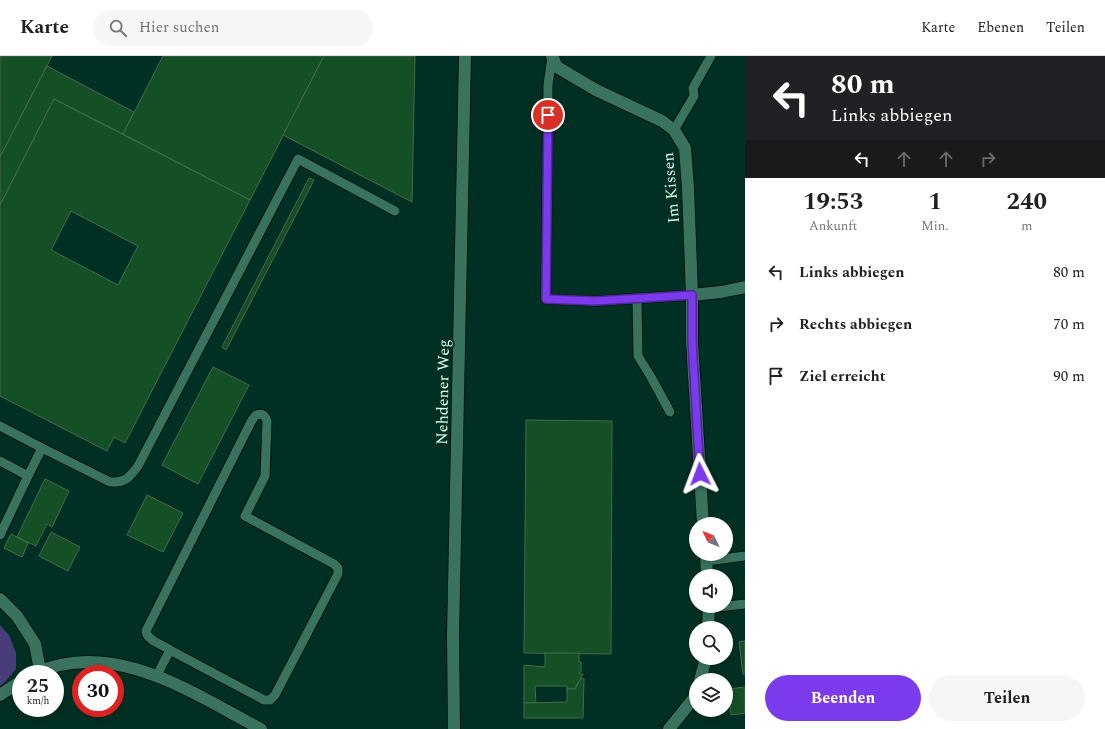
<!DOCTYPE html>
<html lang="de">
<style>
:root{--surface:#fff;--page:#f6f6f6;--text:#202124;--muted:#757577;--line:#e0e0e0;--accent:#7c3aed}
body{margin:0;font-family:Spectral,serif;background:var(--page);color:var(--text);height:100vh;display:flex;flex-direction:column;font-size:15px;white-space:nowrap}
*{box-sizing:border-box;margin:0}
p{font-size:13px;color:var(--muted)}
.icon{flex:none;width:22px;height:22px;fill:none;stroke:currentColor;stroke-width:2;stroke-linecap:round;stroke-linejoin:round}
.map{position:relative;flex:1;overflow:hidden}
.drawer{display:flex;flex-direction:column;background:var(--surface);width:360px}
.drawer>*{flex:none}
.banner{background:#202124;color:#fff;overflow:hidden}
.needle{width:26px;rotate:313deg}
.buttons{position:absolute;left:689px;top:461px;display:grid;gap:8px}
.buttons a{display:grid;place-items:center;width:44px;height:44px;border-radius:50%;background:var(--surface);box-shadow:0 2px 6px #0003;font-size:20px}
.speed{position:absolute;left:12px;top:609px;display:flex;gap:8px;font-size:20px;font-weight:700;text-align:center}
.speed>*{display:grid;place-content:center;width:52px;height:52px;border-radius:50%;background:var(--surface);box-shadow:0 2px 6px #0003;line-height:1}
.speed small{font-size:10px;font-weight:400}
.speed .limit{border:6px solid #d22;background:#fff;color:#111}
.pin{position:absolute;display:grid;place-items:center;width:34px;height:34px;color:#fff;margin:-17px;border:2px solid #fff;border-radius:50%;box-shadow:0 1px 4px #0007}
.me{position:absolute;width:44px;margin:-22px;rotate:357deg;stroke-linejoin:round;filter:drop-shadow(0 0 3px #0008)}
.turn{display:flex;align-items:center;gap:14px;height:84px;padding:0 20px;font-size:18px}
.turn .icon{width:52px;height:52px;stroke-width:2.5}
.turn b{display:block;font-size:28px;line-height:34px}
.lanes{display:flex;align-items:center;height:38px;padding:0 20px;background:#0003;justify-content:center;gap:20px;direction:ltr}
.lanes .off{opacity:.35}
.eta{display:flex;justify-content:space-evenly;align-items:center;height:68px;text-align:center}
.eta b{font-size:24px;font-weight:700;line-height:28px}
.cta{display:flex;gap:8px;margin-top:auto;padding:8px 20px}
.cta a{flex:1;height:46px;border-radius:24px;background:var(--accent);color:#fff;font-size:16px;font-weight:700;line-height:46px;text-align:center}
.cta a+a{background:var(--page);color:var(--text)}
ul{padding:0;list-style:none}
li{display:flex;align-items:center;gap:12px;height:52px;padding:0 20px}
li div{flex:1}
li b{display:block;font-size:15px}
li em{font-style:normal}
header{display:flex;align-items:center;gap:24px;box-sizing:border-box;height:56px;padding:0 20px;background:var(--surface);border-bottom:1px solid var(--line)}
header strong{font-size:19px}
nav{display:flex;gap:22px;margin-inline-start:auto;font-size:14px}
.search{width:280px;height:36px;background:var(--page);display:flex;align-items:center;gap:10px;box-sizing:border-box;padding:0 14px;border-radius:22px;color:var(--muted);font-size:15px}
main{display:flex;flex:1;min-height:0}
.map>svg:first-child{display:block}
</style>
<header>
<strong>Karte</strong>
<div class="search"><svg class="icon" aria-label="search" viewBox="0 0 24 24"><circle cx="10" cy="10" r="6"/><path d="M15 15l6 6"/></svg>Hier suchen</div>
<nav><a>Karte</a><a>Ebenen</a><a>Teilen</a></nav>
</header>
<main>
<div class="map">
<svg width="745" height="673" viewBox="0 0 745 673">
<rect width="100%" height="100%" fill="#003023"/>
<path fill="#483c7b" d="M0 569 9 579 16 597V613L5 626 0 630Z"/>
<g fill="#144f26" stroke="#436c4c" fill-rule="evenodd">
<path d="M0 0H52L0 101Z"/>
<path d="M163 0H324L250 144 123 78Z"/>
<path d="M324 0H415L412 146 283 79Z"/>
<path d="M47 10 134 56 123 78 54 43 0 149V101Z"/>
<path d="M54 43 250 144 125 387 114 381 107 395 0 340V149ZM71 155 138 190 118 229 51 194Z"/>
<path d="M309 122 314 124 226 294 222 291Z"/>
<path d="M213 311 249 329 198 428 162 409Z"/>
<path d="M526 364 612 365 611 598 524 597Z"/>
<path d="M45 423 69 435 52 471 47 468 36 490 17 481Z"/>
<path d="M147 439 183 457 163 496 127 479Z"/>
<path d="M51 476 80 491 68 515 39 500Z"/>
<path d="M11 478 28 487 22 501 4 492Z"/>
<path d="M745 585V618H743L739 586Z"/>
<path d="M545 597H579V606H581V616L579 617V618H583L575 633H567V630H535L536 647H524V609L545 611Z"/>
<path d="M581 622 584 623 583 662H524V647L567 646V633H575Z"/>
<path d="M745 631V657L731 659 728 633Z"/>
</g>
<g fill="none" stroke-linecap="round" stroke-linejoin="round">
<g stroke="#00160d" stroke-width="11">
<g id="service">
<path d="M552 1 548 29 546 243 595 245 692 239"/>
<path d="M674 74 694 40 693 32 711 0"/>
<path d="M637 242 638 300 651 321 670 356"/>
<path d="M0 370 42 392"/>
<path d="M0 405 28 420 0 479"/>
<path d="M28 420 42 392 110 426C125 427 129 422 138 410L298 103 395 155"/>
<path d="M707 505 745 500"/>
<path d="M709 552 745 548"/>
<path d="M157 619 170 594C163 589 146 584 146 575L252 364 256 359C263 357 265 359 267 365L265 420 245 460 334 508 338 512V518L275 639 270 644H264L170 594"/>
</g>
</g>
<g stroke="#00160d" stroke-width="14">
<g id="minor">
<path d="M552 0 557 11 596 34 662 65 674 74 685 92 688 132 692 239"/>
<path d="M703 468 692 285V239L721 236 745 231"/>
<path d="M706 498 707 520"/>
<path d="M0 543 17 560 35 588 40 614"/>
<path d="M708 572 709 550"/>
<path d="M33 618C113 581 192 637 261 673"/>
<path d="M700 624 706 602"/>
<path d="M0 639 21 625"/>
<path d="M669 673 694 642 696 636"/>
</g>
</g>
<g stroke="#00160d" stroke-width="14">
<path id="tertiary" d="M454 673 453 580 465 0"/>
</g>
<use href="#service" stroke="#397360" stroke-width="9"/>
<use href="#minor" stroke="#397360" stroke-width="12"/>
<use href="#tertiary" stroke="#397360" stroke-width="12"/>
</g>
<g fill="none" stroke-linecap="round" stroke-linejoin="round">
<g stroke="#51269a" stroke-width="10">
<path id="route" d="M548 59 546 243 595 245 692 239V285L700 418"/>
</g>
<use href="#route" stroke="#7c3aed" stroke-width="7"/>
</g>
<g text-anchor="middle" stroke-width="4" stroke-linejoin="round" paint-order="stroke">
<g font-size="16" fill="#defbef" stroke="#003023">
<text transform="translate(670 132) rotate(-95)" y="6">Im Kissen</text>
<text transform="translate(442 336) rotate(-89)" y="6">Nehdener Weg</text>
</g>
</g>
</svg>
<div class="buttons">
<a><svg class="needle" viewBox="-14 -14 28 28"><path d="M0-13l5 13h-10z" fill="#e53935"/><path d="M0 13l5-13h-10z" fill="#757577"/></svg></a>
<a><svg class="icon" aria-label="sound" viewBox="0 0 24 24"><path d="M4 9h4l5-4v14l-5-4H4zM17 9q2 3 0 6"/></svg></a>
<a><svg class="icon" aria-label="search" viewBox="0 0 24 24"><circle cx="10" cy="10" r="6"/><path d="M15 15l6 6"/></svg></a>
<a><svg class="icon" aria-label="layers" viewBox="0 0 24 24"><path d="M12 4l9 5-9 5-9-5zM3 14l9 5 9-5"/></svg></a>
</div>
<div class="speed"><div>25<small>km/h</small></div><div class="limit">30</div></div>
<div class="pin" style="left:548px;top:59px;background:#d93025"><svg class="icon" aria-label="arrive" viewBox="0 0 24 24"><path d="M6 21V4h12l-3 4 3 4H6"/></svg></div>
<svg class="me" style="left:700px;top:418px" viewBox="-20 -20 40 40"><path d="M0-17L14 15 0 8-14 15z" fill="#7c3aed" stroke="#fff" stroke-width="4"/></svg>
</div>
<section class="drawer">
<div class="banner">
<div class="turn"><svg class="icon" aria-label="left" viewBox="0 0 24 24"><path d="M17 20v-9H6M10 6l-5 5 5 5"/></svg><div><b>80 m</b>Links abbiegen</div></div>
<div class="lanes"><svg class="icon" aria-label="left" viewBox="0 0 24 24"><path d="M17 20v-9H6M10 6l-5 5 5 5"/></svg><svg class="icon off" aria-label="ahead" viewBox="0 0 24 24"><path d="M12 20V5M6 11l6-6 6 6"/></svg><svg class="icon off" aria-label="ahead" viewBox="0 0 24 24"><path d="M12 20V5M6 11l6-6 6 6"/></svg><svg class="icon off" aria-label="right" viewBox="0 0 24 24"><path d="M7 20v-9h11M14 6l5 5-5 5"/></svg></div>
</div>
<div class="eta">
<div><b>19:53</b><p>Ankunft</p></div>
<div><b>1</b><p>Min.</p></div>
<div><b>240</b><p>m</p></div>
</div>
<ul>
<li><svg class="icon" aria-label="left" viewBox="0 0 24 24"><path d="M17 20v-9H6M10 6l-5 5 5 5"/></svg><div><b>Links abbiegen</b></div><em>80 m</em></li>
<li><svg class="icon" aria-label="right" viewBox="0 0 24 24"><path d="M7 20v-9h11M14 6l5 5-5 5"/></svg><div><b>Rechts abbiegen</b></div><em>70 m</em></li>
<li><svg class="icon" aria-label="arrive" viewBox="0 0 24 24"><path d="M6 21V4h12l-3 4 3 4H6"/></svg><div><b>Ziel erreicht</b></div><em>90 m</em></li>
</ul>
<div class="cta"><a>Beenden</a><a>Teilen</a></div>
</section>
</main>
